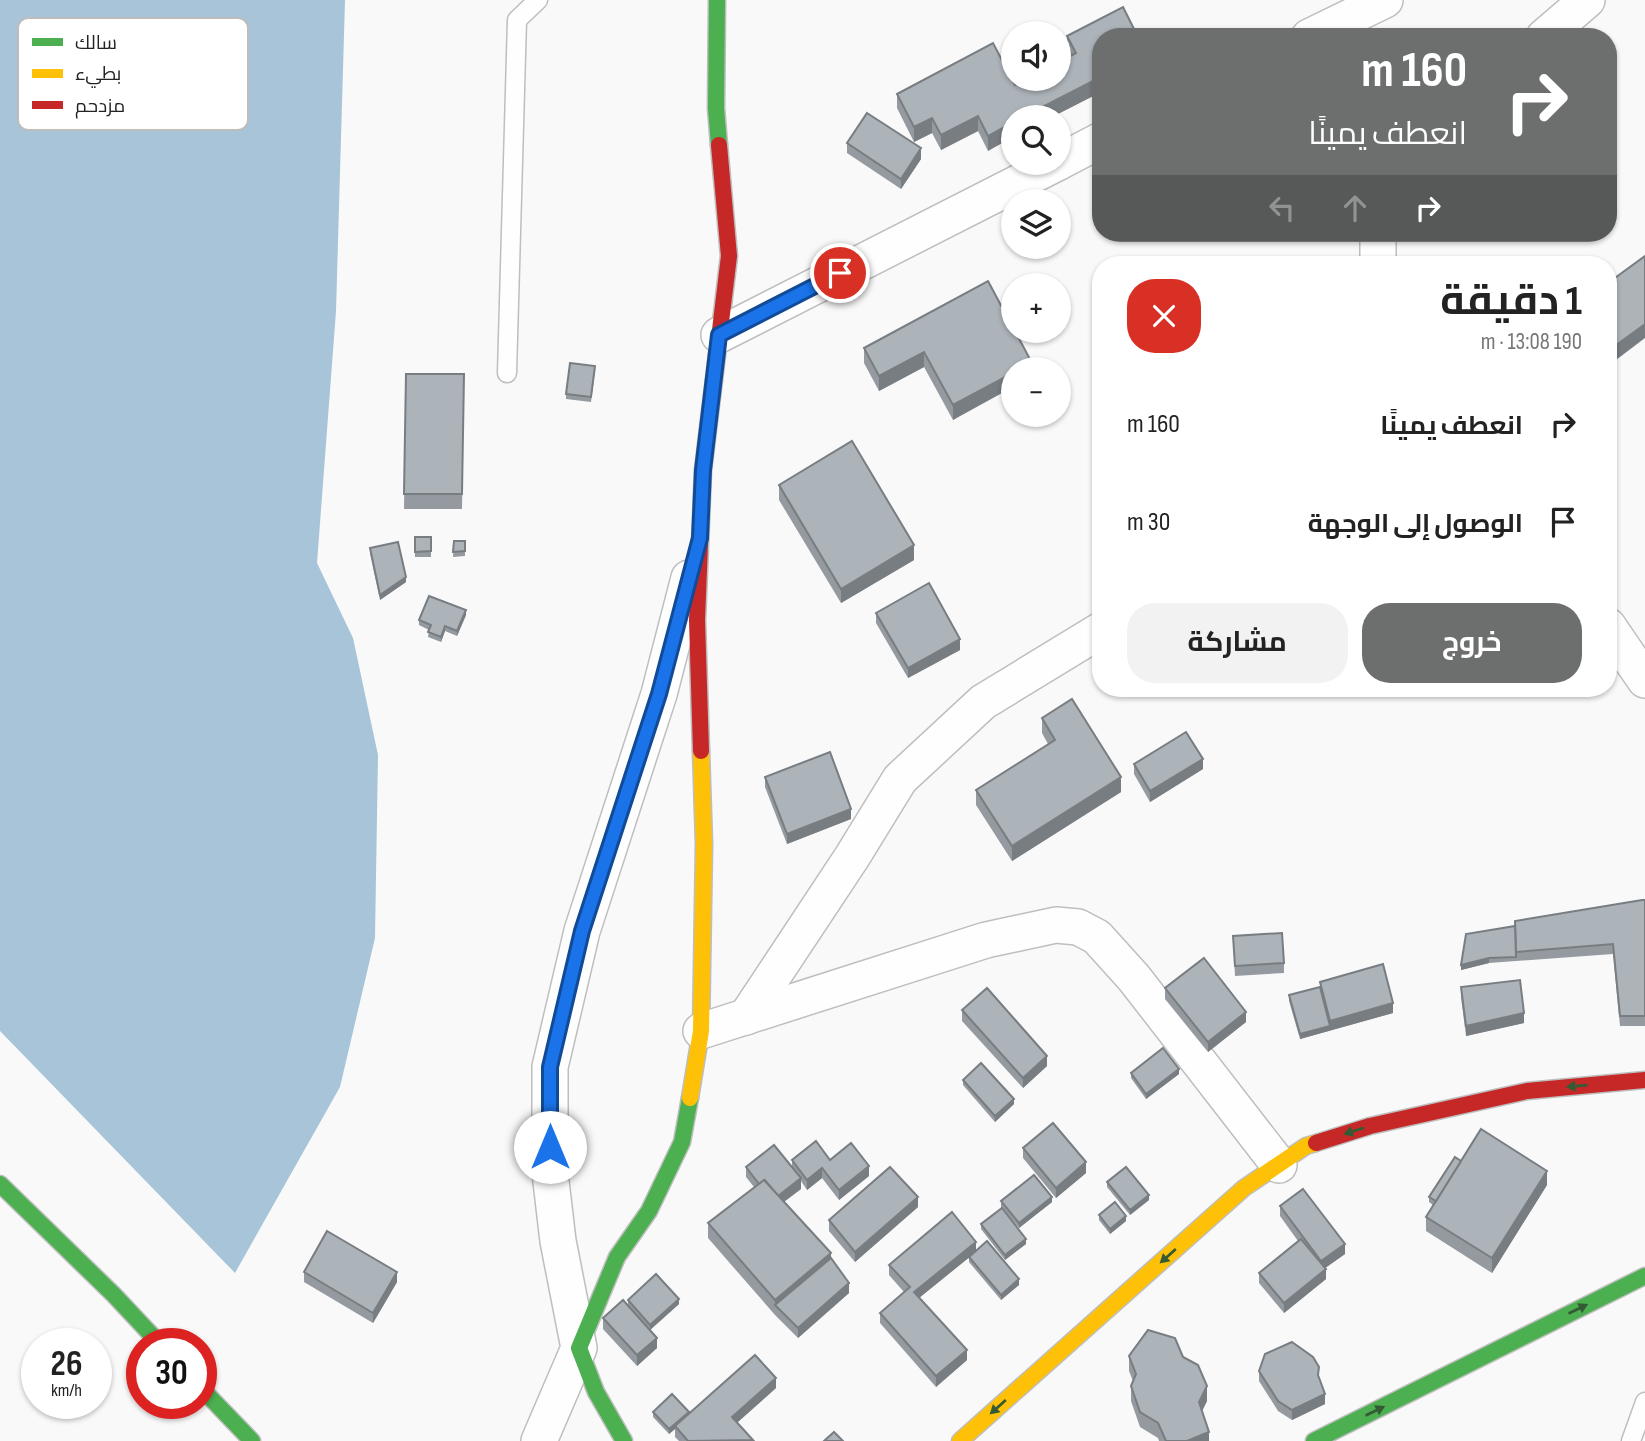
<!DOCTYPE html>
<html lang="ar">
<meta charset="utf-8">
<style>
:root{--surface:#fff;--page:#f2f2f2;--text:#222;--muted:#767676;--accent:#6d6e6e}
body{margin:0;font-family:"Sofia Sans Condensed",Cairo,sans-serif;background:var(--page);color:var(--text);direction:rtl;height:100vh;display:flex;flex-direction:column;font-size:26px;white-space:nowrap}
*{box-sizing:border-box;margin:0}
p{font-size:23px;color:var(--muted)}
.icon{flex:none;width:38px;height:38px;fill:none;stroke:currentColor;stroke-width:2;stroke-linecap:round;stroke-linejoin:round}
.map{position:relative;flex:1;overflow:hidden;direction:ltr}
.details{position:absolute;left:1092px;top:256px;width:525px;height:441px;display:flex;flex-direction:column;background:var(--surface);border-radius:28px;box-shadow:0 2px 5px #0004;direction:rtl}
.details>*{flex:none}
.top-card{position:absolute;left:1092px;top:28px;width:525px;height:214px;border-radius:28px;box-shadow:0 2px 5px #0004;direction:rtl;background:#6d6e6e;color:#fff;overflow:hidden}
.tools{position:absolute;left:1001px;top:21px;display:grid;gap:14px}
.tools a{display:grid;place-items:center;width:70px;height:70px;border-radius:50%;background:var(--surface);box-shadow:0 2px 5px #0004;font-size:35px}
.speed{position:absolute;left:21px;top:1328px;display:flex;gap:14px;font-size:35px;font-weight:700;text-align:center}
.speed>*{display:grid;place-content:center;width:91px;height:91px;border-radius:50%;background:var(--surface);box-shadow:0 2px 5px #0004;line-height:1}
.speed small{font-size:18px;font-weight:400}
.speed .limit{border:10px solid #d22;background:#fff;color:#111}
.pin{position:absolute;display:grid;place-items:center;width:60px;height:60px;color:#fff;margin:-30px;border:4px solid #fff;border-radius:50%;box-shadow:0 2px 7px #0007}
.me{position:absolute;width:77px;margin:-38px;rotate:0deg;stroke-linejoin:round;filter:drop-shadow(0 0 5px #0008)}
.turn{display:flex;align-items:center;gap:24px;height:147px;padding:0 35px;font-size:32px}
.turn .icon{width:91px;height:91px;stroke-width:2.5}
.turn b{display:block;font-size:49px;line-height:60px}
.lanes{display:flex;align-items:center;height:66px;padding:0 35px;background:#0003;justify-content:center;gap:35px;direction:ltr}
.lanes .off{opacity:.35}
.round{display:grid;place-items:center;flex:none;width:74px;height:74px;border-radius:28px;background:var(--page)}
.head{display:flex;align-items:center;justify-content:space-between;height:119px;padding:0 35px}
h1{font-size:42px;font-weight:700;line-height:52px}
.button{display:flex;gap:14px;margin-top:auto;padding:14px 35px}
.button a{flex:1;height:80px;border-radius:28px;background:var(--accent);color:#fff;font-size:28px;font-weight:700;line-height:80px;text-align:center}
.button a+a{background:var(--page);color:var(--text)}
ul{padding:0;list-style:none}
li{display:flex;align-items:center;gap:21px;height:98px;padding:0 35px}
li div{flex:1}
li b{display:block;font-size:26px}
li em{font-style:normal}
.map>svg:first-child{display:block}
</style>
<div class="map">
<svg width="1645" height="1441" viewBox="0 0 1645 1441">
<rect width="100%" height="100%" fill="#f9f9fa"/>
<path fill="#a7c4d8" d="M0 0H345L336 311 317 563 353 638 378 755 375 938 340 1087 235 1273 0 1031Z"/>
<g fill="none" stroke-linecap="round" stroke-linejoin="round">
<g stroke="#bebebf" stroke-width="21">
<g id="lane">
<path d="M507 373 517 20 538 0"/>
<path d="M1631 1441 1645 1402"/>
</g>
</g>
<g stroke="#bebebf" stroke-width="38">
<g id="street">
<path d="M1309 37 1385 0"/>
<path d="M1544 37 1587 0"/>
<path d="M1059 162 1101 140"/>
<path d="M1378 264V233"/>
<path d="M719 335 1057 163"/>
<path d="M1608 626 1645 680"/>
<path d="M746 1017 852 857 900 779 983 702 1101 630"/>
<path d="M701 1031 986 940 1056 925 1078 927 1097 937 1134 978 1279 1165"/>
<path d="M539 1441 579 1348 558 1241 550 1173V1067L582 931 659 694 689 578"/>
</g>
</g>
<g stroke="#bebebf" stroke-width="19">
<g id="fast">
<path d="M717 0 716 108 719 145"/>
<path d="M0 1184 114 1295 160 1344"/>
<path d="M201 1388 252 1441"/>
<path d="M624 1441 596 1392 579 1348 617 1257 649 1211 682 1142 690 1098"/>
<path d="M1314 1441 1645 1276"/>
</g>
</g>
<g stroke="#bebebf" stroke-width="19">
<g id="slow">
<path d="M690 1098 701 1031 704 844 701 751"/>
<path d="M960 1441 1244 1188 1306 1146 1316 1143"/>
</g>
</g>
<g stroke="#bebebf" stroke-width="19">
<g id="jam">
<path d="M701 751 697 620 703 470 729 256 719 145"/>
<path d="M1316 1143 1370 1126 1527 1091 1645 1080"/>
</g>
</g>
<use href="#lane" stroke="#fefefe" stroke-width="18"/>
<use href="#street" stroke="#fefefe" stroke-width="35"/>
<use href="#fast" stroke="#4caf50" stroke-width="16"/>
<use href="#slow" stroke="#ffc107" stroke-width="16"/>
<use href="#jam" stroke="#c62828" stroke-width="16"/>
</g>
<g fill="#949a9f">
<path d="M1067 36 1101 92 1052 117H1013L988 151 978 131 941 150 932 133 914 142 897 108V94L1015 85 1070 56 1067 51Z"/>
<path d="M847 143 921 159 901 189 847 153Z"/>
<path d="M988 281 1032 369 953 420 924 367 879 391 864 363V348Z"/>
<path d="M595 371 591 402 566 399V394Z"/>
<path d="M406 374H464L462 509H404Z"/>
<path d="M779 485 914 560 841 603 779 500Z"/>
<rect x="415" y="537" width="16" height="20"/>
<path d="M454 541H465V556L453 557Z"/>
<path d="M370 548 406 582 380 600 370 553Z"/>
<path d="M876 613 960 650 908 678 876 623Z"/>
<path d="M466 615 457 636 445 631 441 642 428 637 429 630 419 625V620Z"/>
<path d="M1042 718 1121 792 1012 861 976 805V790L1048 744 1042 733Z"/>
<path d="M1134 764 1203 769 1150 802 1134 774Z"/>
<path d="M765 777 851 819 787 844 765 787Z"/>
<path d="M1645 900V1026H1620L1613 954 1489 963 1461 970 1515 926Z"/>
<path d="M1233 936 1284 963V973L1235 976Z"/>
<path d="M1320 982 1393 1013 1300 1039 1289 1001V995L1320 987Z"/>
<path d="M1461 987 1524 1023 1466 1036 1461 997Z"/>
<path d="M1165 988 1246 1022 1208 1052 1165 999Z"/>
<path d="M962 1010 1047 1066 1023 1088 962 1021Z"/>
<path d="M1131 1073 1179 1074 1146 1099 1131 1078Z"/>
<path d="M963 1080 1014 1104 995 1122 963 1085Z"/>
<path d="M1023 1148 1086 1173 1056 1198 1023 1158Z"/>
<path d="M792 1160H830L869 1176 839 1200 822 1178 807 1190 801 1181V1189L784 1202 831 1258 849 1293 798 1338 775 1315 708 1238V1223L754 1187 746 1177V1167L792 1168Z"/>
<path d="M1461 1161 1547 1185 1492 1273 1426 1231V1217L1433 1205 1429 1202V1197Z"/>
<path d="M1107 1182 1149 1200 1130 1215 1107 1187Z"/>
<path d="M1001 1201 1052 1202 1019 1228 1001 1207Z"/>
<path d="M1280 1206 1345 1254 1325 1268 1326 1279 1284 1313 1259 1283V1273L1298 1241 1280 1216Z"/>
<path d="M918 1207 855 1262 829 1231V1220Z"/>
<path d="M1099 1215 1126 1221 1110 1234 1099 1220Z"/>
<path d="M981 1224 1026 1244 1005 1260 981 1229Z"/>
<path d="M976 1251 1019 1285 1001 1300 969 1262V1257L919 1298 967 1360 936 1387 880 1323V1313L904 1292 889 1275V1265Z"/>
<path d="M304 1272 397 1282 373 1323 304 1282Z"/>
<path d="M628 1300 679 1304 650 1330 657 1348 637 1366 603 1329V1318L628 1305Z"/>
<path d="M1129 1356 1207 1401 1202 1411 1209 1441H1159L1158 1438 1140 1427 1131 1401V1386L1133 1381 1129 1371Z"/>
<path d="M1259 1371 1319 1378 1325 1404 1292 1420 1278 1411 1259 1381Z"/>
<path d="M776 1388 737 1423 753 1441H679L675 1437V1429L669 1434 653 1417V1412L689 1414Z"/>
</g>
<g fill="#787d82">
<path d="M1101 77V92L1052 117H1023Z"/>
<path d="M978 116V131L941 150V135Z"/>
<path d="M932 118V133L914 142V127Z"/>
<path d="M1013 122V137L988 151V136Z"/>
<path d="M921 148V159L901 189V179Z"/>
<path d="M1645 324V338L1608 366V351Z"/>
<path d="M924 352V367L879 391V376Z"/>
<path d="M1032 363V369H1019Z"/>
<path d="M1013 373V387L953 420V405Z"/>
<path d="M914 545V560L841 603V589Z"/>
<path d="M406 577V582L380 600V595Z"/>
<path d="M466 610V615L457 636V631Z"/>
<path d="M445 626V631L441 642V637Z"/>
<path d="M960 639V650L908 678V668Z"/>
<path d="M1203 759V769L1150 802V791Z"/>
<path d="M1121 777V792L1012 861V846Z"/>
<path d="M851 809V819L787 844V834Z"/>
<path d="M1489 958V963L1461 970V965Z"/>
<path d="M1393 1003V1013L1300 1039V1034L1330 1026V1021Z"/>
<path d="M1246 1012V1022L1208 1052V1042Z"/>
<path d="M1524 1013V1023L1466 1036V1026Z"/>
<path d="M1047 1056V1066L1023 1088V1078Z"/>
<path d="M1179 1069V1074L1146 1099V1094Z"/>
<path d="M1014 1099V1104L995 1122V1116Z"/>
<path d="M1086 1162V1173L1056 1198V1188Z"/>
<path d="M869 1166V1176L839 1200V1190Z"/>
<path d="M822 1168V1178L807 1190V1180Z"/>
<path d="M1547 1171V1185L1492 1273V1258Z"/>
<path d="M801 1178V1189L778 1206V1196Z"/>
<path d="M1149 1195V1200L1130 1215V1210Z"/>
<path d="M918 1197V1207L855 1262V1252Z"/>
<path d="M1052 1197V1202L1019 1228V1223Z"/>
<path d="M1126 1216V1221L1110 1234V1229Z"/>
<path d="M1026 1239V1244L1005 1260V1255Z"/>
<path d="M976 1242V1252L914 1302V1292Z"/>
<path d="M1345 1244V1254L1321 1271V1261Z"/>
<path d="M831 1253V1268L775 1305V1300Z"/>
<path d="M1326 1269V1279L1284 1313V1303Z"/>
<path d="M397 1272V1282L373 1323V1313Z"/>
<path d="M1019 1279V1285L1001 1300V1295Z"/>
<path d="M849 1283V1293L798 1338V1328Z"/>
<path d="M679 1299V1304L650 1330V1325Z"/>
<path d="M657 1338V1348L637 1366V1355Z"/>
<path d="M967 1350V1360L936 1387V1376Z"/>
<path d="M776 1378V1388L732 1427V1417Z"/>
<path d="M1207 1386V1401L1199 1417V1402Z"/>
<path d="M1325 1394V1404L1292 1420V1410Z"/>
<path d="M689 1412V1417L675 1426V1429L669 1434V1429Z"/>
<path d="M1209 1432V1441H1187Z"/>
</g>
<g fill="#acb3b9" stroke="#787d82" stroke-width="2">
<path d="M1123 7 1138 37H1101V77L1023 117H1013V122L988 136 978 116 941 135 932 118 914 127 897 94 993 43 1015 85 1027 79H1059V62L1076 53 1067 36Z"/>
<path d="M867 113 921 148 901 179 847 143Z"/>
<path d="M1645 256V324L1608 351V283Z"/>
<path d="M988 281 1013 328V331H1015L1032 363 1019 369H1013V373L953 405 924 352 879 376 864 348Z"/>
<path d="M570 363 595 366 591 397 566 394Z"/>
<path d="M406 374H464L462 494H404Z"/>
<path d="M852 441 914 545 841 589 779 485Z"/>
<path d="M415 537H431V551L415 552Z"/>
<path d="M454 541H465V551L453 552Z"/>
<path d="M398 542 406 577 380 595 370 548Z"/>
<path d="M929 583 960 639 908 668 876 613Z"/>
<path d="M429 596 466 610 457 631 445 626 441 637 428 632 431 625 419 620Z"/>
<path d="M1072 699 1121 777 1012 846 976 790 1055 740 1042 718Z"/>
<path d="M1186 732 1203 759 1150 791 1134 764Z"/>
<path d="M830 752 851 809 787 834 765 777Z"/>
<path d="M1642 900H1645V1016H1620L1613 944 1516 952 1515 921Z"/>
<path d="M1515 926 1516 957 1489 958 1461 965 1466 934Z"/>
<path d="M1282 933 1284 963 1235 966 1233 936Z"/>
<path d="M1204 958 1246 1012 1208 1042 1165 988Z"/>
<path d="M1383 964 1393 1003 1330 1021 1320 982Z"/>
<path d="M1520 980 1524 1013 1466 1026 1461 987Z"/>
<path d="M1320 987 1330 1026 1300 1034 1289 995Z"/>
<path d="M987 988 1047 1056 1023 1078 962 1010Z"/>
<path d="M1163 1048 1179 1069 1146 1094 1131 1073Z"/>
<path d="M981 1063 1014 1099 995 1116 963 1080Z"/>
<path d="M1053 1123 1086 1162 1056 1188 1023 1148Z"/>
<path d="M1481 1129 1547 1171 1492 1258 1426 1217Z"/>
<path d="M816 1141 830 1160 851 1143 869 1166 839 1190 822 1168 807 1180 792 1160Z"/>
<path d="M774 1145 801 1178 778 1196 765 1180 759 1184 746 1167Z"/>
<path d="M1455 1157 1461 1161 1436 1201 1429 1197Z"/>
<path d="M890 1167 918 1197 855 1252 829 1220Z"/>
<path d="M1126 1167 1149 1195 1130 1210 1107 1182Z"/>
<path d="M1034 1175 1052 1197 1019 1223 1001 1201Z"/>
<path d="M764 1180 831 1253 775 1300 708 1223Z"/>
<path d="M1303 1189 1345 1244 1321 1261 1280 1206Z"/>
<path d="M1115 1202 1126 1216 1110 1229 1099 1215Z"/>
<path d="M1002 1208 1026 1239 1005 1255 981 1224Z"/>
<path d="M952 1212 976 1242 914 1292 967 1350 936 1376 880 1313 910 1287 889 1265Z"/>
<path d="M327 1231 397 1272 373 1313 304 1272Z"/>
<path d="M1301 1239 1326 1269 1284 1303 1259 1273Z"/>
<path d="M987 1241 1019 1279 1001 1295 969 1257Z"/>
<path d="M831 1258 849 1283 798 1328 775 1305Z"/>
<path d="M656 1274 679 1299 650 1325 628 1300Z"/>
<path d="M623 1300 657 1338 637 1355 603 1318Z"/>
<path d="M1148 1330 1175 1338 1183 1357 1198 1365 1207 1386 1199 1402 1209 1432 1187 1441H1166L1158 1423 1140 1412 1131 1386 1136 1374 1129 1356Z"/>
<path d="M1292 1342 1313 1357 1319 1367 1318 1375 1325 1394 1292 1410 1278 1401 1259 1371 1265 1354Z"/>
<path d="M755 1355 776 1378 732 1417 753 1440 688 1441 675 1426Z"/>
<path d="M672 1394 689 1412 669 1429 653 1412Z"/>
<path d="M834 1432 843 1441H824Z"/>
</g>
<defs><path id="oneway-solid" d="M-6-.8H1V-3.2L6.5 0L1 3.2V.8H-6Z" transform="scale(1.75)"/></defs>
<g fill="#335b35">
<use href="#oneway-solid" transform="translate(1577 1086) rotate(175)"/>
<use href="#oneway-solid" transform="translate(1354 1131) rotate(162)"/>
<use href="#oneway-solid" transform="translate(1168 1256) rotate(138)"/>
<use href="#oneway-solid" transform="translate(1578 1309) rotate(-26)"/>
<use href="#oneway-solid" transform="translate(998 1407) rotate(138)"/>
<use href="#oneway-solid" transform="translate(1375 1411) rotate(-26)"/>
</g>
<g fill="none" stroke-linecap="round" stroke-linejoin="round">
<g stroke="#114b97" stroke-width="18">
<path id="route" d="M550 1147V1067L582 931 659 694 700 538 703 470 719 335 840 273"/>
</g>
<use href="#route" stroke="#1a73e8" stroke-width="12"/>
</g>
<rect x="18" y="18" width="230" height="112" rx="10" fill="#fff" stroke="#bdbdbd" stroke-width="2"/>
<rect x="32" y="38" width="31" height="8" fill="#4caf50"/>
<rect x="32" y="69" width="31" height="9" fill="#ffc107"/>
<rect x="32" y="101" width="31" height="8" fill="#c62828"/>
<g font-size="19" fill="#222323">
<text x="75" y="49">سالك</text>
<text x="75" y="80">بطيء</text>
<text x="75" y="112">مزدحم</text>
</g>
</svg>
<div class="tools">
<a><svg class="icon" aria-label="sound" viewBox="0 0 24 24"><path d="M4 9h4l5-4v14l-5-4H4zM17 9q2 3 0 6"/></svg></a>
<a><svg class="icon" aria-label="search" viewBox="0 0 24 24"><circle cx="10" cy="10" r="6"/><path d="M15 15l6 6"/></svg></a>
<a><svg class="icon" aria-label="layers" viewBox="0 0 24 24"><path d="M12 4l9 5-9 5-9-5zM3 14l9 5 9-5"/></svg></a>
<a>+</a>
<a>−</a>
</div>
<div class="speed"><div>26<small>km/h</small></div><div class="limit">30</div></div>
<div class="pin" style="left:840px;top:273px;background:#d93025"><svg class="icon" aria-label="arrive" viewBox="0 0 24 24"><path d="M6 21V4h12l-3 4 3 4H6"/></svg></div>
<svg class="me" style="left:550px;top:1147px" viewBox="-20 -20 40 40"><circle r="19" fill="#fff"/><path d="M0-13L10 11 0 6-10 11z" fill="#1a73e8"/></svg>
<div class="top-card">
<div class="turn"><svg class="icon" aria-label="right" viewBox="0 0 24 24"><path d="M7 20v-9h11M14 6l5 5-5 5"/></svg><div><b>160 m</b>انعطف يمينًا</div></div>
<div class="lanes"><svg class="icon off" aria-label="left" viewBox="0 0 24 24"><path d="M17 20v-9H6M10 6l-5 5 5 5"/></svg><svg class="icon off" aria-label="ahead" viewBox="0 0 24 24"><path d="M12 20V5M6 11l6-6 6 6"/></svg><svg class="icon" aria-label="right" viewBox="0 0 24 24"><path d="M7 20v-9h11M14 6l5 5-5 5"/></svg></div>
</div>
<section class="details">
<div class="head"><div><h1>1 دقيقة</h1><p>190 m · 13:08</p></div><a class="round" style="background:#d93025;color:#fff"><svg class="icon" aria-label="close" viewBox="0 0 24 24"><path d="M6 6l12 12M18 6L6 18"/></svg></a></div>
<ul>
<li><svg class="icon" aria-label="right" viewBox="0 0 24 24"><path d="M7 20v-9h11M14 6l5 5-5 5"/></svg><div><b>انعطف يمينًا</b></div><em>160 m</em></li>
<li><svg class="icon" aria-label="arrive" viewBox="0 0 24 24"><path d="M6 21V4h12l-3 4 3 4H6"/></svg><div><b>الوصول إلى الوجهة</b></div><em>30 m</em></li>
</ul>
<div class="button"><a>خروج</a><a>مشاركة</a></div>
</section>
</div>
